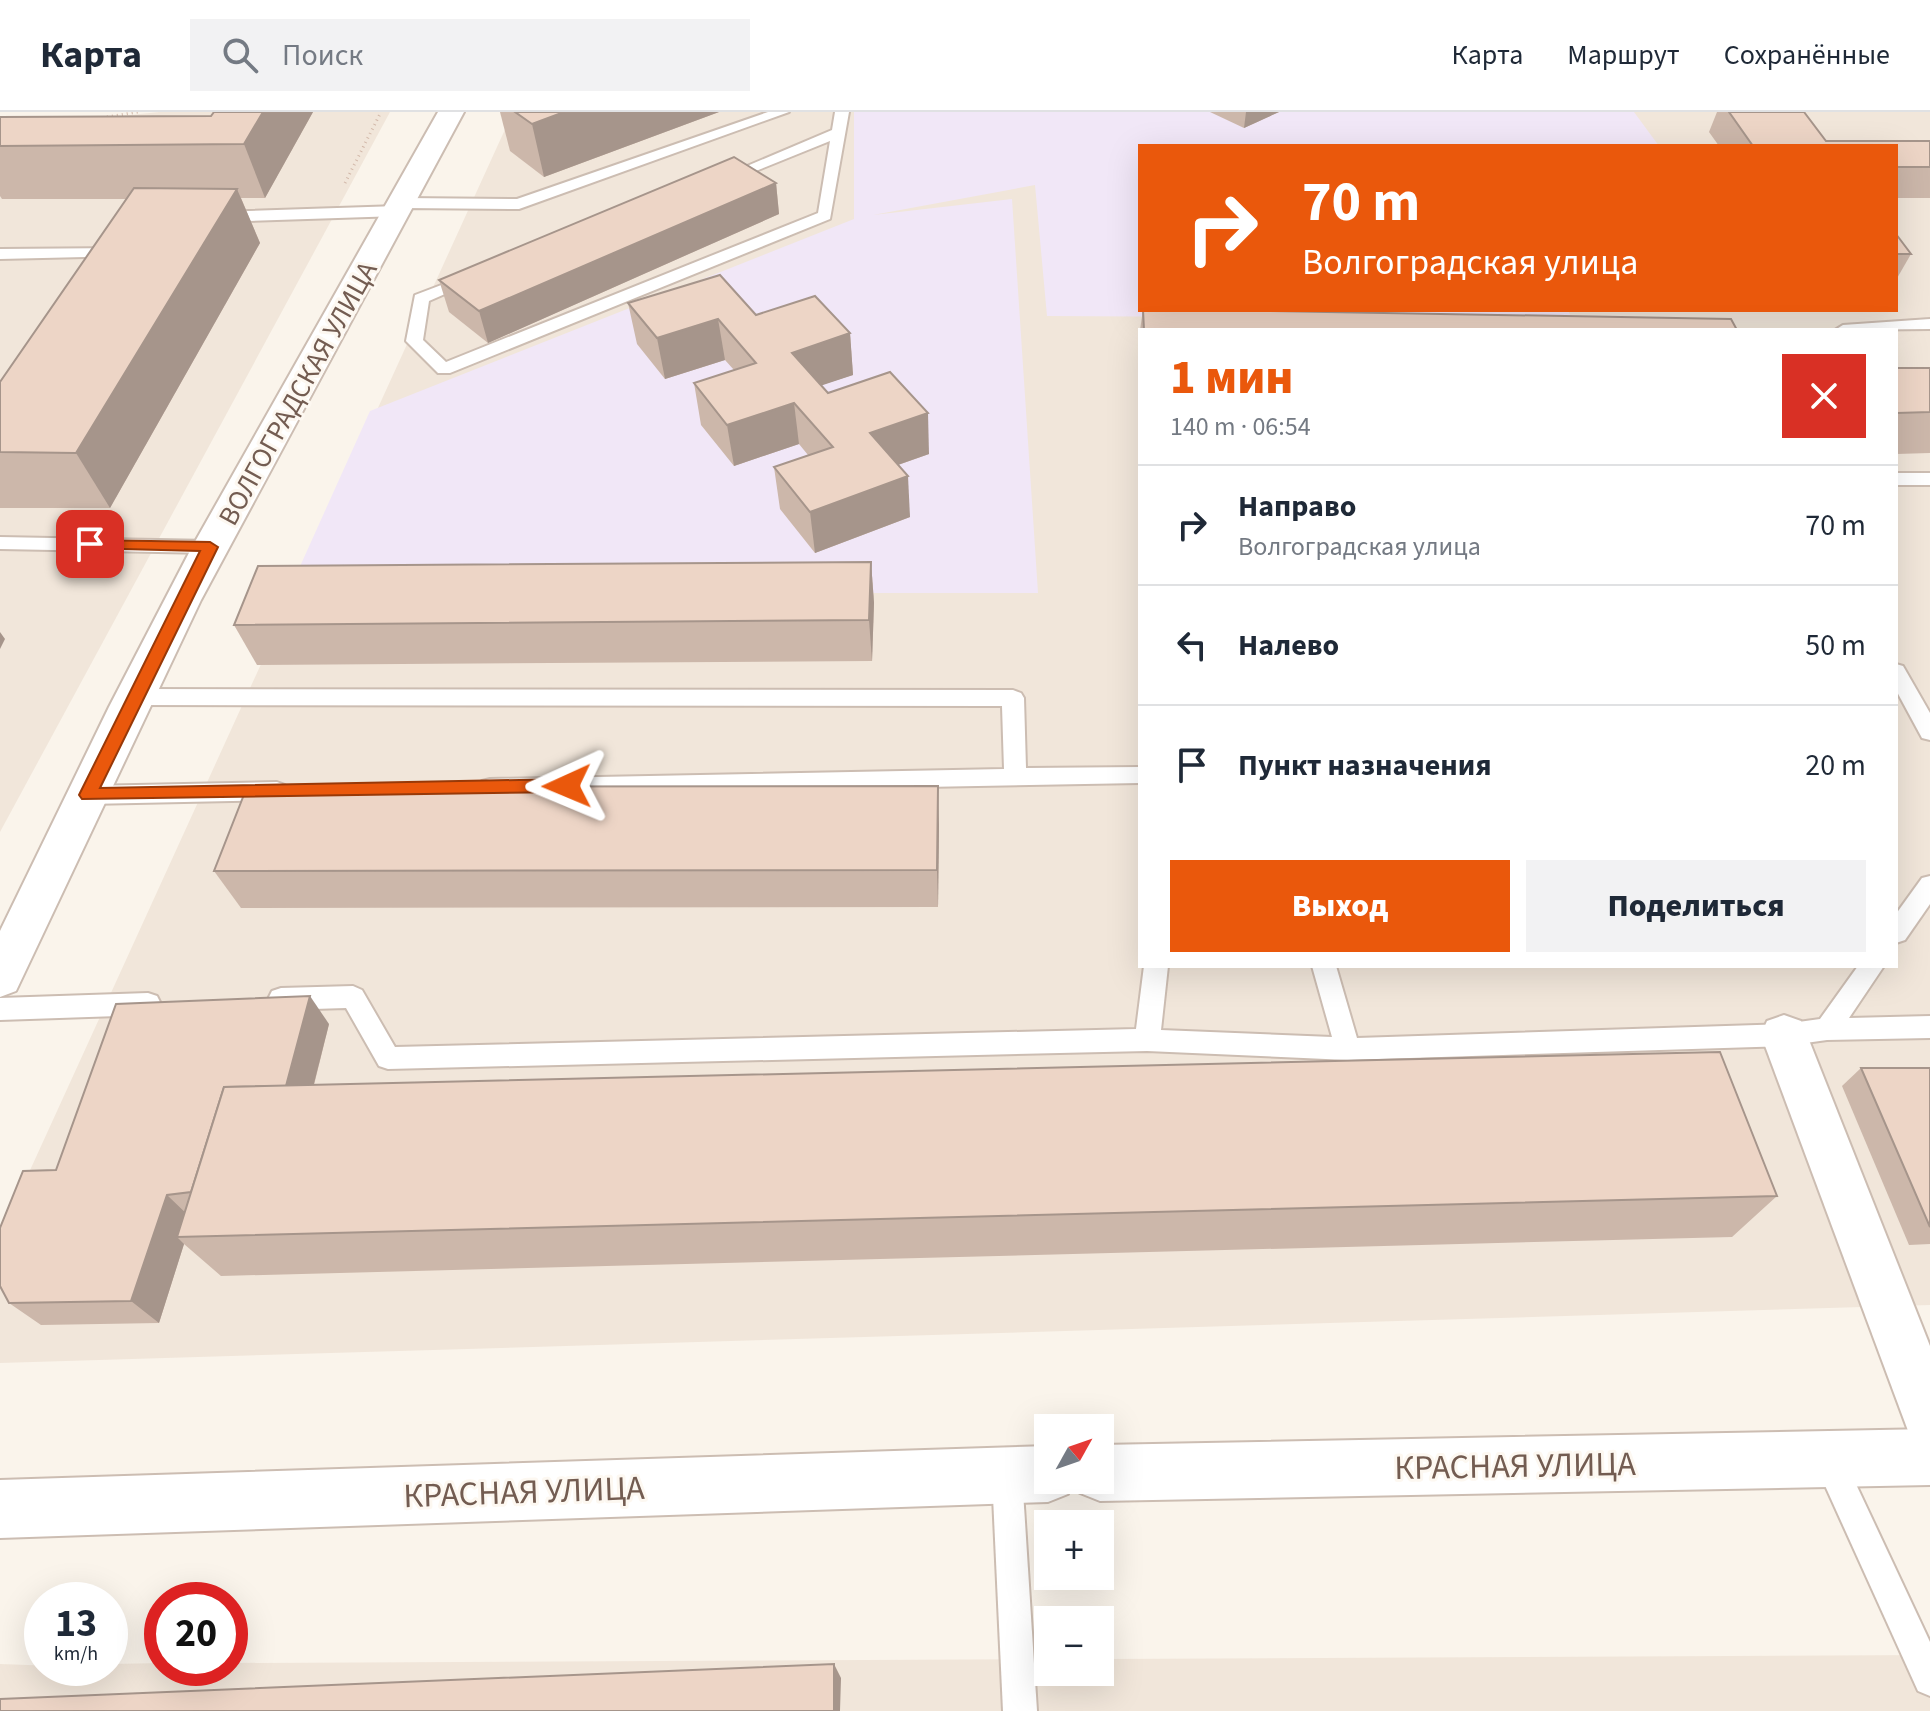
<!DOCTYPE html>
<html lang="ru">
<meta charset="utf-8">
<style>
:root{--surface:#fff;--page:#f2f2f3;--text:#1f2937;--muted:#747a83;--line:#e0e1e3;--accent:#ea580c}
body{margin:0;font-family:"Source Sans 3",sans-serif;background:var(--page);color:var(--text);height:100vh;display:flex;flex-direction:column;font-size:30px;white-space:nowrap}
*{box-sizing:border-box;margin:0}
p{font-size:26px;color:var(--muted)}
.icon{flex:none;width:44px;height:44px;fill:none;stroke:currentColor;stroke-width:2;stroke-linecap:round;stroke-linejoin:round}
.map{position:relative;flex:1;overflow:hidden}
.panel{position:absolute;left:1138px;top:216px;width:760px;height:640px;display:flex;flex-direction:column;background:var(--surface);border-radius:0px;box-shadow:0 8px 32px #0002}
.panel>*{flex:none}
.hud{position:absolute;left:1138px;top:32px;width:760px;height:168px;border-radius:0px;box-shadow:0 8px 32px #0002;background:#ea580c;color:#fff;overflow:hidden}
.needle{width:52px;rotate:50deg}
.buttons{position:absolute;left:1034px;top:1302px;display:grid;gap:16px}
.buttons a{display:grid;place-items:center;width:80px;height:80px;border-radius:0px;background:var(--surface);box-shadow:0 8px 32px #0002;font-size:40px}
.speed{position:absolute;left:24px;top:1470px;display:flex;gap:16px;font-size:40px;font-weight:700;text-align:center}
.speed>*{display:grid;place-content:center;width:104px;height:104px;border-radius:50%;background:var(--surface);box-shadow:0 8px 32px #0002;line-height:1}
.speed small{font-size:20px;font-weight:400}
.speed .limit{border:12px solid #d22;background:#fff;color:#111}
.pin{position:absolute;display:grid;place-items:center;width:68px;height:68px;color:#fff;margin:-34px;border-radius:16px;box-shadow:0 4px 12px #0006}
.me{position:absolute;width:88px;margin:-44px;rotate:269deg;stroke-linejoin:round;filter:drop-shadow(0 0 6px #0008)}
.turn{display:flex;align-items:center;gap:28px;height:168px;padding:0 32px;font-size:36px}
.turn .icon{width:104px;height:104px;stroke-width:2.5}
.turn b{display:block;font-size:56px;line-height:68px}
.round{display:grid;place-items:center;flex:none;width:84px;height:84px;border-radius:0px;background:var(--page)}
.summary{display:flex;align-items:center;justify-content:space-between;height:136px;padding:0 32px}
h1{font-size:48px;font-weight:800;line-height:60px;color:var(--accent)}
.primary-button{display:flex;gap:16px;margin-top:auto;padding:16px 32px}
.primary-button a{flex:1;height:92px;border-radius:0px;background:var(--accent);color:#fff;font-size:32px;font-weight:800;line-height:92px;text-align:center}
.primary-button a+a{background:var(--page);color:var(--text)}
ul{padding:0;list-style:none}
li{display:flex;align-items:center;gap:24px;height:120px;padding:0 32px;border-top:2px solid var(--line)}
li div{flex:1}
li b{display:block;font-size:30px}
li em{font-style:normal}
header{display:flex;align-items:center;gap:48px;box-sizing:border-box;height:112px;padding:0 40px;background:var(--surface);border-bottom:2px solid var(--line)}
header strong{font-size:38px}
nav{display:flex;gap:44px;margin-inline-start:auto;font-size:28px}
.search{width:560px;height:72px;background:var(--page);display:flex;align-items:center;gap:20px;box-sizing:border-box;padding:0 28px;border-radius:0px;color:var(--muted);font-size:30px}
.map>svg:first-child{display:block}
</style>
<header>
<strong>Карта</strong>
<div class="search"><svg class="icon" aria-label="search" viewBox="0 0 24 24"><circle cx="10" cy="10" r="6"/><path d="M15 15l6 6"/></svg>Поиск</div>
<nav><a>Карта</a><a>Маршрут</a><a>Сохранённые</a></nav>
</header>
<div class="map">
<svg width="1930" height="1599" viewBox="0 0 1930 1599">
<rect width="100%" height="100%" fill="#faf4eb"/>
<g fill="#f1e6da" fill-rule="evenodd">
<path d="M159 0H390L0 720V17Z"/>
<path d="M513 0H1930V1193L0 1251V1124ZM1140 34H1896V198H1140ZM1140 218H1896V854H1140Z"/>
<path d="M1930 1543V1599H0V1552L110 1556V1552L162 1551V1556H230V1551L1048 1547V1560H1100V1547Z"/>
</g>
<path fill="#f1e7f7" d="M854 0H1634L1659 34H1140V198H1568L1572 207 1047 204 1035 73 873 103 1012 87 1038 481H288L370 299 854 107Z"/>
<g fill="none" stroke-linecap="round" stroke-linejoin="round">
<g stroke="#ccbdb2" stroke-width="4">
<g id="service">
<path d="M768 0H789L519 97 404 96 407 99 399 104 219 110 211 105 219 100 398 94 395 91 403 86 517 87Z"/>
<path d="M835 0H849L830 107 450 261H438L406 229 415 183 465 164H477L479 167 429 189 423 228 446 250 818 101 830 29 726 71 721 72 714 68 832 18Z"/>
<path d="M122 136 128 138V144L0 147V137Z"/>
<path d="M1930 207V217L1835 218 1843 213Z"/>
<rect x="1896" y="361" width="34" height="12"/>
<path d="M0 425 210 429 220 435 210 441 0 437Z"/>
<path d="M1896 552 1903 554 1930 601V628L1922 626 1896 578Z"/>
<path d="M133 577 1013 578 1021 581 1024 586 1026 656 1140 655V671L490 683 482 681 479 675 482 669 490 667 1004 657 1002 594 133 593 125 590 122 585 125 580Z"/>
<path d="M277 670 285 673 288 679 285 685 277 688 88 692 80 689 77 683 80 677 88 674Z"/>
<path d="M1930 764V792L1905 828 1896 831V802L1922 766Z"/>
<path d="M1144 854H1168L1161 918 1332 925 1312 854H1336L1357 926 1784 912 1820 907 1858 854H1884L1849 906 1930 904V926L1827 928 1784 934 1348 948 1147 939 388 957 379 954 346 896 281 898 272 895 268 887 272 879 281 876 353 874 362 878 395 935 1136 917Z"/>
<path d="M148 881 157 884 161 892 157 900 148 903 0 908V886Z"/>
<path d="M1828 1332 1839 1336 1930 1530V1584L1918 1579 1813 1347 1817 1336Z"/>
<path d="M1007 1348 1018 1352 1022 1363 1037 1599H1003L992 1363 996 1352Z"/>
</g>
</g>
<g stroke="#ccbdb2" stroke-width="4">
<path id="minor" d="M1784 903 1801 909 1807 923 1930 1234V1332L1910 1324 1761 923 1767 909Z"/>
</g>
<g stroke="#ccbdb2" stroke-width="4">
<g id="tertiary">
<path d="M438 0H464L201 488 16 879 0 885V819L109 595 192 435Z"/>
<path d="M1930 1317V1373L1100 1389 1080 1381 1075 1368H1100V1333Z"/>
<path d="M1048 1334V1368H1074L1068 1382 1048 1390 0 1426V1368Z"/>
</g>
</g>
<g stroke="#d2b8a9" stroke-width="3" stroke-dasharray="1 4" stroke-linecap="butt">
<path d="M107 5 138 0"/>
<path d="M345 71 381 0"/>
</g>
<use href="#service" fill="#fff" fill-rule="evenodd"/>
<use href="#minor" fill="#fff" fill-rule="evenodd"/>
<use href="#tertiary" fill="#fff" fill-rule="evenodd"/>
</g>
<g fill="#ccb7aa">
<path d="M313 0 265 86H241L260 131 110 396H0V270L127 87H2L0 84V5L211 4Z"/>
<path d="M500 0H719L544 65 510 39Z"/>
<path d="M1210 0H1279L1244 16Z"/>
<path d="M1717 0H1804L1826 29H1930V86H1896V34H1719L1709 20Z"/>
<path d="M776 71 779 102 488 231 449 200 439 168Z"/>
<path d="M1896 122 1911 142 1896 168Z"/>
<path d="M628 191 756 203 850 221 853 263 821 273 828 281 929 342 898 353 910 405 815 441 780 397 774 355 808 343 799 332 734 354 701 313 694 271 734 258 725 248 665 267 637 232Z"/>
<path d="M1143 198 1737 218H1140Z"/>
<path d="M1140 222V261L1138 238Z"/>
<path d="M1896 256H1930V341L1896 342Z"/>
<path d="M871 450 874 491 872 549 257 553 234 513Z"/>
<path d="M939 713 938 795 241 796 214 759Z"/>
<path d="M329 912 314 973 1777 1084 1732 1125 221 1164 184 1132 159 1211 41 1213 9 1191 56 1058Z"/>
<path d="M1861 956H1930V1132L1909 1133 1842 974Z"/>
</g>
<g fill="#a6958b">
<path d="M263 0H313L265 86 244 32Z"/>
<path d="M564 0H719L544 65 532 12Z"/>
<path d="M1246 0H1279L1244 16Z"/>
<path d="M776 71 779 102 488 231 479 199Z"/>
<path d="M237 77 260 131 110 396 76 341Z"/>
<path d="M718 207 725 248 665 267 657 226Z"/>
<path d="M850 221 853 263 796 282 792 241Z"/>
<path d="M794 291 799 332 734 354 727 313Z"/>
<path d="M928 301 929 342 872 362 870 321Z"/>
<path d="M908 364 910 405 815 441 810 400Z"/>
<path d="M871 450 874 491 872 549 869 508Z"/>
<path d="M0 520 5 527 0 537Z"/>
<path d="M938 674 939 713 938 795 937 758Z"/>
<path d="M310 884 329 912 302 1019 281 993Z"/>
<path d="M167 1083 192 1107 177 1125 184 1132 159 1211 131 1189Z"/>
<path d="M834 1552 841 1566 840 1599H834Z"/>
</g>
<g fill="#edd5c6" stroke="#a6958b" stroke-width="2">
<path d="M214 0H263L244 32 0 34V5L211 4Z"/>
<path d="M515 0H564L532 12Z"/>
<path d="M1729 0H1804L1826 29H1930V55H1896V34H1753Z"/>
<path d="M734 45 776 71 479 199 439 168Z"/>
<path d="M134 76 237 77 76 341 0 340V270Z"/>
<path d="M1896 122 1911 142H1896Z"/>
<path d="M720 163 756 203 815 184 850 221 792 241 828 281 890 260 928 301 870 321 908 364 810 400 774 355 833 335 794 291 727 313 694 271 756 251 718 207 657 226 628 191Z"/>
<path d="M1143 198H1218L1731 207 1737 218H1144Z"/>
<path d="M1896 256H1930V300L1897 301Z"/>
<path d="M871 450 869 508 234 513 258 454Z"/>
<path d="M938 674 937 758 214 759 247 675Z"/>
<path d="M310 884 286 974 224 975 191 1080 167 1083 131 1189 9 1191 0 1174V1116L23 1059 56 1058 116 892Z"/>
<path d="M1720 940 1777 1084 177 1125 224 975Z"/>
<path d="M1861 956H1930V1115Z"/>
<path d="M834 1552V1599H0V1587Z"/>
</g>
<path fill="#ea580c" stroke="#983908" stroke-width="2" d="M90 428 210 430 218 435 100 676 567 667 576 674 567 680 82 687 79 683 200 439 85 436 83 432Z"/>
<g text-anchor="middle" stroke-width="6" stroke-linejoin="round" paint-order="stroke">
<g font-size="28" fill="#735c51" stroke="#fdf8f1">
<text transform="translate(297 281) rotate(-61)" y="10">ВОЛГОГРАДСКАЯ УЛИЦА</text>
</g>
<g font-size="34" fill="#735c51" stroke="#fdf8f1">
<text transform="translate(1515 1353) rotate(-1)" y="12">КРАСНАЯ УЛИЦА</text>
<text transform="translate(524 1379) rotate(-2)" y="12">КРАСНАЯ УЛИЦА</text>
</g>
</g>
</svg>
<div class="buttons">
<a><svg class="needle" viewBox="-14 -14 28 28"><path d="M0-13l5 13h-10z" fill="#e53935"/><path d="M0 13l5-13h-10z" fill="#747a83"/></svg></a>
<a>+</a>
<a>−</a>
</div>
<div class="speed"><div>13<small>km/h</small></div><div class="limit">20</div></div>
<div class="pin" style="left:90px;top:432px;background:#d93025"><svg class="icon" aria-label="arrive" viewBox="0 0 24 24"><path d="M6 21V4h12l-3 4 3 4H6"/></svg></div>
<svg class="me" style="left:567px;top:674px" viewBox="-20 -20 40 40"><path d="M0-17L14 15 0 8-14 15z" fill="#ea580c" stroke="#fff" stroke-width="4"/></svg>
<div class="hud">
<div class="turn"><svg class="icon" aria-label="right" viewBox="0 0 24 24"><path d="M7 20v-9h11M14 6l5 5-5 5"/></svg><div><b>70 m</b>Волгоградская улица</div></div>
</div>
<section class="panel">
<div class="summary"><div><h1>1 мин</h1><p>140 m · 06:54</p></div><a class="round" style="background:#d93025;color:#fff"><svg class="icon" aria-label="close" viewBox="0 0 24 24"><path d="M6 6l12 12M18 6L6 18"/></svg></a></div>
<ul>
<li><svg class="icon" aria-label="right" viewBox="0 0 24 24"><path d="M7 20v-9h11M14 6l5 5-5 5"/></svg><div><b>Направо</b><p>Волгоградская улица</p></div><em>70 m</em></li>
<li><svg class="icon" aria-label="left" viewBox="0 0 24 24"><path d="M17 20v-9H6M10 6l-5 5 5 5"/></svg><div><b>Налево</b></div><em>50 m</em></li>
<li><svg class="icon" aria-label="arrive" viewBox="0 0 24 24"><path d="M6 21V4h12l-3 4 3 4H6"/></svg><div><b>Пункт назначения</b></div><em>20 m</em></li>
</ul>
<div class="primary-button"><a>Выход</a><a>Поделиться</a></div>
</section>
</div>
